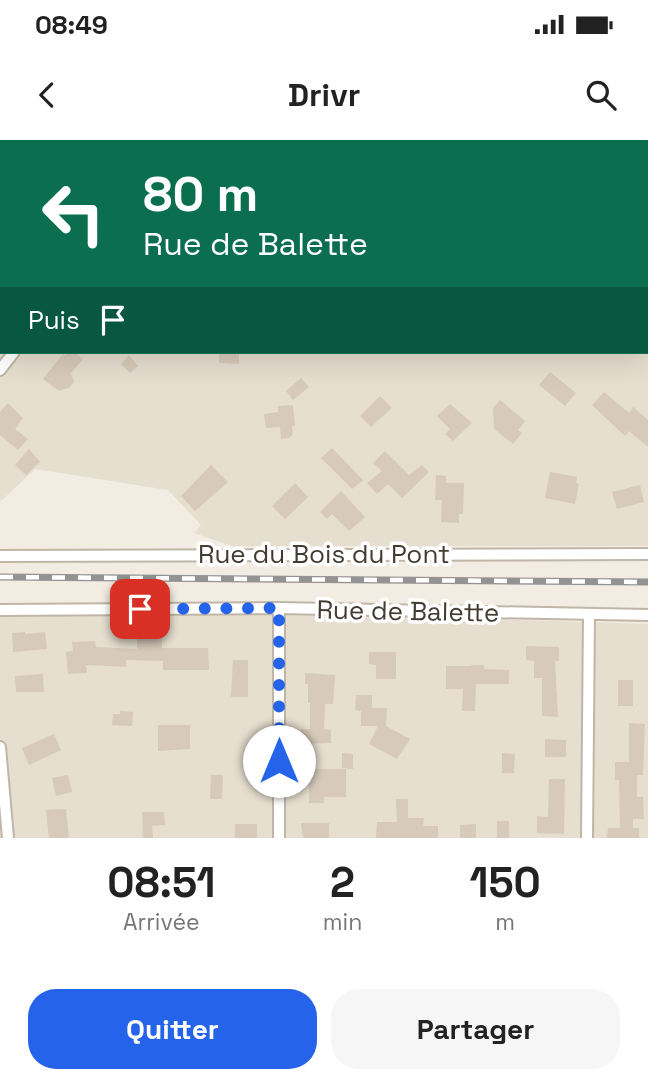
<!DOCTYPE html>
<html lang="fr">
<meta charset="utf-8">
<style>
:root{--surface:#fff;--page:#f6f6f6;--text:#222;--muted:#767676;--accent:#2563eb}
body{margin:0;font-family:"Space Grotesk",sans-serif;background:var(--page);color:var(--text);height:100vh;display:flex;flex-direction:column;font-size:26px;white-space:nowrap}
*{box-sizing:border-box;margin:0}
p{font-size:23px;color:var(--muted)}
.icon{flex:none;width:38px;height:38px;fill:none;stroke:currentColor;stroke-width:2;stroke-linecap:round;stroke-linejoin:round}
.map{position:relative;height:698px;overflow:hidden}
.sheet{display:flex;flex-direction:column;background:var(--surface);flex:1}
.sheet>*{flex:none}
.top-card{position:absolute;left:0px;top:0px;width:649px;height:214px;box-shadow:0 7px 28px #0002;background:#0b6e4f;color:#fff;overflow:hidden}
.pin{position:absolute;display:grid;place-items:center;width:60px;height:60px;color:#fff;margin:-30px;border-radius:14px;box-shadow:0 4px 10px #0006}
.me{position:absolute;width:77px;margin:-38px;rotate:0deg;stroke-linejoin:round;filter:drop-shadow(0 0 5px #0008)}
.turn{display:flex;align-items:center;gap:24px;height:147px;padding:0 28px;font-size:32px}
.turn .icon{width:91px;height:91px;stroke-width:2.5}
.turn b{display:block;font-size:49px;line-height:60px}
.then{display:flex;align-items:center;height:66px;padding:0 28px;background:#0003;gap:14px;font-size:26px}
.eta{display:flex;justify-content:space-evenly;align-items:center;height:119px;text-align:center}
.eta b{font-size:42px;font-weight:700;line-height:49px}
.primary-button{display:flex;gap:14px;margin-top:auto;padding:14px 28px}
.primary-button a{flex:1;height:80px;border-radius:28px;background:var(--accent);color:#fff;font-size:28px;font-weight:700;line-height:80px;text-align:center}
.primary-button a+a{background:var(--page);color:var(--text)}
.status{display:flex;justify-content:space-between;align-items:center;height:49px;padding:0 35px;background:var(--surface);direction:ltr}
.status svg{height:19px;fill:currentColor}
header{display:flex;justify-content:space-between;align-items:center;height:91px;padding:0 28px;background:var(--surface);font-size:32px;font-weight:700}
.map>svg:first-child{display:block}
</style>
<div class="status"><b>08:49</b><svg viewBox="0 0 49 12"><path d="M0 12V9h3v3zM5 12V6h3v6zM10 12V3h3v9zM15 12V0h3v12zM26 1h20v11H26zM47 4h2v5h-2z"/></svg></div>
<header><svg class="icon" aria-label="back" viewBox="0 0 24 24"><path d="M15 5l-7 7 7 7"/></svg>Drivr<svg class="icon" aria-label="search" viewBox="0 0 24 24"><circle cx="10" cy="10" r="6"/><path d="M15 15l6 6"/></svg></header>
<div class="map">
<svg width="648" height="698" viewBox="0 0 648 698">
<rect width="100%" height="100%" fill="#f2ece2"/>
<g fill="#e6decf" fill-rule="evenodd">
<path d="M0 0H648V406H232L194 393 201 385 168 350 35 329 0 362ZM2 2H648V212H2Z"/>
<path d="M0 463 648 484V698H0Z"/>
</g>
<g fill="#d7caba">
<path d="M69 212H74L83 219 71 233 74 242 69 248 59 251 43 239 63 214 65 216Z"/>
<path d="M219 212 239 213V224L219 223Z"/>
<path d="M129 215 138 226 130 233 121 224Z"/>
<path d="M550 232 576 253 565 266 539 245Z"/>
<path d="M301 238 309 247 293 260 286 251Z"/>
<path d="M604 252 629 273 633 267 648 280V307L629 291 625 296 592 265Z"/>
<path d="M380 256 392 268 371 287 360 276Z"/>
<path d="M500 260 525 281 518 290 522 293 513 304 494 289 493 268Z"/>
<path d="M8 263 23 278 15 289 28 299 18 310 0 295V272Z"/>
<path d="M450 264 472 283 453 301 445 294 450 289 437 276Z"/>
<path d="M293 265 295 286H292L293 294 289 298 281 299 280 287 266 288 264 274 278 272V266Z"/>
<path d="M332 308 363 340 352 349 321 318Z"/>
<path d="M29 309 40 322 26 335 15 325Z"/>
<path d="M385 311 409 335 422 325 429 332 402 358 388 344 377 354 367 343 382 331 373 323Z"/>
<path d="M211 325 228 342 195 371 181 356Z"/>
<path d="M550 332 577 337 576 343 579 344 575 364 545 358Z"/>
<path d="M436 335 446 336V343H464L463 374H459V383L441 382 442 360H435Z"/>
<path d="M295 343 308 357 285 379 272 366Z"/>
<path d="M640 345 644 362 617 369 612 352Z"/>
<path d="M341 351 365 377 349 391 332 374 327 379 320 372Z"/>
<path d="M137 486 162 487V508H208L209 530H163V521L126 520V527L86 525 87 533 68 534 66 512 73 511 72 502 95 501 96 507 137 509Z"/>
<path d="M25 492V494L45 492 47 509 13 512 12 493Z"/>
<path d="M526 506 559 507V521H555L558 577 542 576V538H534V521L526 520Z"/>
<path d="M369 512H396V539H376V525L369 524Z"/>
<path d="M233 520H248V557H231Z"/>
<path d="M471 525H484V529L509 530V544H476L475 571H462L463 549H446V526H471Z"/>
<path d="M305 533 335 535 333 564H325L324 589 331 590V603L301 604V589H310V563H308V544H305Z"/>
<path d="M43 534 44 552H16L15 536Z"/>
<rect x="618" y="540" width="15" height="26"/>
<path d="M356 555H372V568H387L386 586 410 599 397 619 369 604 378 586H361V571L355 570Z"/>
<path d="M120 571 133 572 132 586 112 585 113 574H120Z"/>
<path d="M629 583 645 584 643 635H637V657H643L644 679H633V688H639V698H607L608 688H620L619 640H615V622H629Z"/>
<path d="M158 585H190V609L158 611Z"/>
<path d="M54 594 61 610 29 625 22 608Z"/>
<path d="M545 599 566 600V617H545Z"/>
<path d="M342 613 353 614V629L342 628Z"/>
<path d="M502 613 515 614 514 633H502Z"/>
<path d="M309 629H346V657H324V663H309Z"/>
<path d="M68 635 72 652 56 656 52 638Z"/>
<path d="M211 635H223L222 659H210Z"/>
<path d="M549 639H565L564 694 537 693V676L548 677Z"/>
<path d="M396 659H408V678H424L423 686H438V698H376L377 682H397Z"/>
<path d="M66 669 69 698H49L46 670Z"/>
<path d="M142 672H164L165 685 152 686 153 698H143Z"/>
<rect x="497" y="681" width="12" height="17"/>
<path d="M301 683H329V698H303Z"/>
<rect x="235" y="684" width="22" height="14"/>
<path d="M476 684V698H460V685Z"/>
</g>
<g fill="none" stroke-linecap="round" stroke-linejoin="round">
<g stroke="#c0b6a7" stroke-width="9">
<g id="lane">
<path d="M186 0 187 2"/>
<path d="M0 187H2"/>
</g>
</g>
<g stroke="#c0b6a7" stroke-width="14">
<g id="street">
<path d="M223 2 224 0"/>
<path d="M0 15 2 20"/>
<path d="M0 91 2 77"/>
<path d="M0 230 14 212"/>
<path d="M0 416 648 414"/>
<path d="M0 470 279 468 648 475"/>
<path d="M0 607 8 698"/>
<path d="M279 698V468"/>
<path d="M587 698 589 475"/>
</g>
</g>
<g stroke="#d8c191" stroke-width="19">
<g id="secondary">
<path d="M598 0 600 2"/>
<path d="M648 52V53"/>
</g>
</g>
<use href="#lane" stroke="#fff" stroke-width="5"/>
<use href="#street" stroke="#fff" stroke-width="10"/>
<use href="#secondary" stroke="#ffecbf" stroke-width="16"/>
<g stroke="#939393" stroke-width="7">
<path id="rail" d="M0 437 648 442"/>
</g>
<use href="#rail" stroke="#fff" stroke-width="4.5" stroke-dasharray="13" stroke-linecap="butt"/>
</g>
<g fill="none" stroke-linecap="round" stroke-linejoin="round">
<path stroke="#2563eb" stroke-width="12" stroke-dasharray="0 21.6" d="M140 469 279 468V621"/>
</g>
<g text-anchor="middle" stroke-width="7" stroke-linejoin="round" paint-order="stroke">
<g font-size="26" fill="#433c32" stroke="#fff">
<text x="324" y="423">Rue du Bois du Pont</text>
<text transform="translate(408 471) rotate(1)" y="9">Rue de Balette</text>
</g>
</g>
</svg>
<div class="pin" style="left:140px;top:469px;background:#d93025"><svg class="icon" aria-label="arrive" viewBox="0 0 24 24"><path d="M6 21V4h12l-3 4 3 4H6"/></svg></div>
<svg class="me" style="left:279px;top:621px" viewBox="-20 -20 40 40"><circle r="19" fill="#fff"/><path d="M0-13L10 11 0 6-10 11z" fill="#2563eb"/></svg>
<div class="top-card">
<div class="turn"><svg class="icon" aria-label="left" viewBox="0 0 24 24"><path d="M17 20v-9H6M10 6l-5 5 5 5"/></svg><div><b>80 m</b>Rue de Balette</div></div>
<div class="then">Puis<svg class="icon" aria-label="arrive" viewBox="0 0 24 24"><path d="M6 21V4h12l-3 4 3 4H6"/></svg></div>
</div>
</div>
<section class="sheet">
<div class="eta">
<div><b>08:51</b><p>Arrivée</p></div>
<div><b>2</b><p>min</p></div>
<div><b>150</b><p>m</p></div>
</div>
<div class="primary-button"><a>Quitter</a><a>Partager</a></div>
</section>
